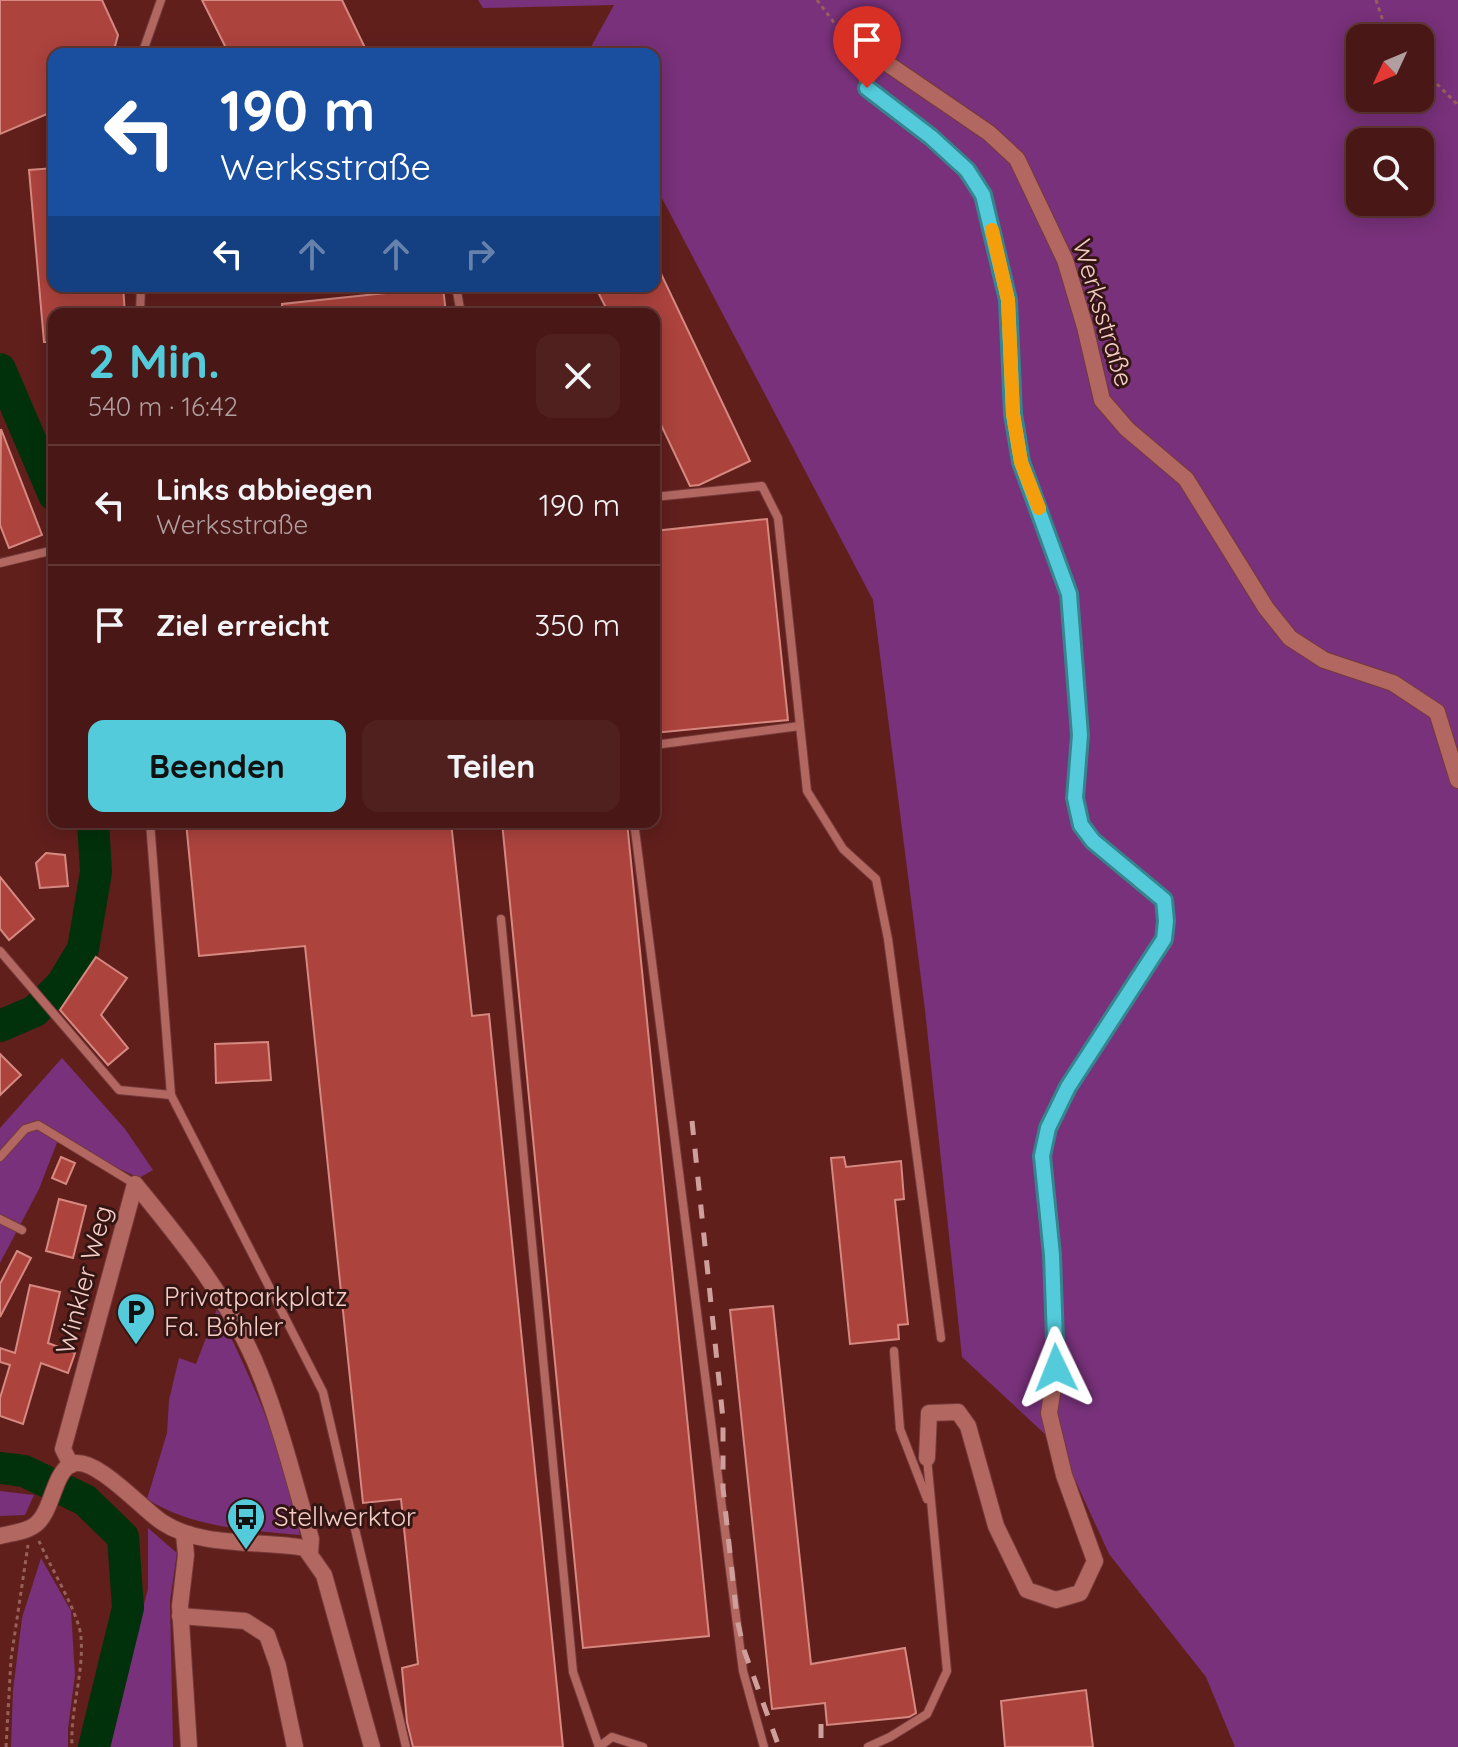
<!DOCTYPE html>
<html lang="de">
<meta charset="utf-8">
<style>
:root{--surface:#491715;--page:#50201e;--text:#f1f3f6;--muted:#b19fa0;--line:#613634;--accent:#53cbda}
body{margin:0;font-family:Quicksand,sans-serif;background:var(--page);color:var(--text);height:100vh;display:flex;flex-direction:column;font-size:30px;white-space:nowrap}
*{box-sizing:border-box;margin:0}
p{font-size:26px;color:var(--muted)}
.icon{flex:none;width:44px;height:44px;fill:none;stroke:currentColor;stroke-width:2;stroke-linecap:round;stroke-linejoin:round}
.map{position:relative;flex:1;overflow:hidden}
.side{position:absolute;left:48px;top:308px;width:612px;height:520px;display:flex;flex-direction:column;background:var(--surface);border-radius:16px;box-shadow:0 4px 20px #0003,0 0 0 2px var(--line)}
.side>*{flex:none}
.hud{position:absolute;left:48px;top:48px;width:612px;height:244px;border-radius:16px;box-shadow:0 4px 20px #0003,0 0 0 2px var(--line);background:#1a4fa0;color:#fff;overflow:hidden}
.needle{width:52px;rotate:226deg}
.buttons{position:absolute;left:1346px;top:24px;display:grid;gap:16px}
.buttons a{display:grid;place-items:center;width:88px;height:88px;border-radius:16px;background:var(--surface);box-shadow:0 4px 20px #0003,0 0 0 2px var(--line);font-size:40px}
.pin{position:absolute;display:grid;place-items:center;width:68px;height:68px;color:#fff;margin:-82px -34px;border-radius:50% 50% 50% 0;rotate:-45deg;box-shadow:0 0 8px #0007}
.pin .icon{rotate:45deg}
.me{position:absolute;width:88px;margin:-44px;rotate:358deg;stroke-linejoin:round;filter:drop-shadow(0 0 6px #0008)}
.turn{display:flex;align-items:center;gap:28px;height:168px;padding:0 40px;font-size:36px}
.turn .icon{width:104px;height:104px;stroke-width:2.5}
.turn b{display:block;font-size:56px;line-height:68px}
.lanes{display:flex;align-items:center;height:76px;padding:0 40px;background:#0003;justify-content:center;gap:40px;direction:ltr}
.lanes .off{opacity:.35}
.round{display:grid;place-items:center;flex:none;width:84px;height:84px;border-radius:16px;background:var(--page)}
.headline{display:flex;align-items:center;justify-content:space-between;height:136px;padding:0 40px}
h1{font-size:48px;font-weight:700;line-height:60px;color:var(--accent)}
.action{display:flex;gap:16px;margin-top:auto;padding:16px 40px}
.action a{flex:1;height:92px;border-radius:16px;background:var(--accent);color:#111;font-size:32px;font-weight:700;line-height:92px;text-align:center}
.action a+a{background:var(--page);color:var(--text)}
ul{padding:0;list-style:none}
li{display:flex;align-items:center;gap:24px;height:120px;padding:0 40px;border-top:2px solid var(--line)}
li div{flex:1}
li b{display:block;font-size:30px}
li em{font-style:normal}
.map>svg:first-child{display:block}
</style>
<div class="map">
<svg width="1458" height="1747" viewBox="0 0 1458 1747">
<rect width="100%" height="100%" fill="#611f1c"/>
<g fill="#78317a" fill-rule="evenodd">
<path d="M478 0H1458V1747H1235L1206 1677 1109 1554 1061 1449 962 1357 925 1010 873 600 654 183V54H587L614 5 483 8ZM1360 38H1420V98H1360ZM1360 142H1420V202H1360Z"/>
<path d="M62 1058 125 1129 153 1170 139 1178 58 1140 39 1189 0 1263V1128Z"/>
<path d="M217 1309C253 1381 286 1455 300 1535 247 1530 193 1528 147 1499L167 1433 169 1400 179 1358 196 1364Z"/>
<path d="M0 1491 34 1495 25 1515 0 1516Z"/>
<path d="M148 1528 177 1553 170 1601 173 1747H106L118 1670 139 1623 148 1589Z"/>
<path d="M41 1558 71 1611 75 1675 68 1729V1747H11L13 1690 22 1618Z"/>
</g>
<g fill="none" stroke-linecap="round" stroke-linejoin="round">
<g stroke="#00310a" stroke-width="32">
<path d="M0 369 54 495"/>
<path d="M0 1026 35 1011 62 984 83 949 96 872 93 822"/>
<path d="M0 1468 24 1471 85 1500 123 1537 128 1608 94 1747"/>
</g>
</g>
<g fill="#ad433d" stroke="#d68981" stroke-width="2">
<path d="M0 0H102L118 35 114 50 105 54H54V111L0 134Z"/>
<path d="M202 0H342L368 54H229Z"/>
<path d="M54 168V286H123L125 314H54V342H44L29 170Z"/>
<path d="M654 259 750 461 699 485 690 486 654 410V314H609L595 286H654Z"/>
<path d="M443 287 446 314H282V304Z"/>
<path d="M1 429 42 535 9 548 0 525Z"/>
<path d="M767 519 788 720 654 733V531Z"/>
<path d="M186 822H451L472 1016 489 1014 563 1747H413L407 1722 402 1668 418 1664 401 1499 363 1503 305 946 199 956Z"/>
<path d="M502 822H627L709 1636 583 1648Z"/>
<path d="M46 853 65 855 68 886 40 888 36 863Z"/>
<path d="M0 877 34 919 9 940 0 929Z"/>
<path d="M96 957 127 978 101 1015 128 1048 108 1065 60 1010Z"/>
<path d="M268 1042 271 1080 216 1083 215 1044Z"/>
<path d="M0 1054 21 1075 0 1095Z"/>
<path d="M61 1157 75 1163 66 1184 52 1178Z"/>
<path d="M844 1157 846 1167 901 1161 904 1199 895 1200 908 1324 898 1325 899 1339 850 1344 831 1158Z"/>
<path d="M59 1199 86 1206 73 1258 46 1251Z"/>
<path d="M17 1251 31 1258 0 1317V1284Z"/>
<path d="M30 1285 60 1292 48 1343 75 1353 68 1373 41 1363 23 1424 0 1416V1398L10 1365 0 1362V1348L15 1353Z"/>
<path d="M773 1306 811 1664 905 1648 916 1713 909 1717 827 1725 825 1703 772 1709 730 1310Z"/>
<path d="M1086 1690 1093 1747H1005L1001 1701Z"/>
</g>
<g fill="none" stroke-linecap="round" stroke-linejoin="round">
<g stroke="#753a3a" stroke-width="10">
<g id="service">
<path d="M142 54 161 0"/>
<path d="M456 286 461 314"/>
<path d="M140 314 141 286"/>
<path d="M654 497 762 486 778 518 807 791 843 849 876 879 888 939 941 1338"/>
<path d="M0 563 54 550"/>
<path d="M654 745 800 726"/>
<path d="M150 822 171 1095 323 1392 406 1747"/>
<path d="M634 822 743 1671 764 1747"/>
<path d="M501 919 573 1672 599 1747"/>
<path d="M0 951 119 1090 171 1095"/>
<path d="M0 1157 25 1129 38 1125 135 1184"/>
<path d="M0 1219 22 1230"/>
<path d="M894 1351 900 1429 927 1499"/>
<path d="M599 1747 612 1737 643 1747"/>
<path d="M868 1747 890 1737 927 1714 947 1671 927 1458"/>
</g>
</g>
<g stroke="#753a3a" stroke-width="18">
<g id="minor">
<path d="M927 1458 929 1413 958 1412 968 1426 996 1526 1027 1590 1056 1600 1080 1593 1095 1561 1064 1475 1049 1413 1056 1368 1052 1255 1042 1156 1048 1128 1068 1087 1164 939 1166 921 1164 900 1093 841 1081 825 1075 798 1080 735 1069 594 1021 462 1013 414 1008 300 983 195 967 170 931 137 867 88V66L885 62 989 133 1017 159 1065 260 1085 327 1102 400 1127 429 1186 479 1266 608 1290 638 1324 660 1393 683 1437 712 1458 780"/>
<path d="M71 1465 63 1449 135 1184C182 1241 233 1304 260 1374 281 1427 295 1484 311 1539L310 1553"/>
<path d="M184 1534 186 1555 180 1606 189 1747"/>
<path d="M0 1536C11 1533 26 1532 35 1525 53 1512 53 1472 72 1464 95 1455 143 1510 162 1522 201 1548 259 1540 305 1548L324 1575 372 1747"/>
<path d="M180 1616 245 1621 267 1635 278 1666 295 1747"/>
</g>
</g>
<g stroke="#98605b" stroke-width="3" stroke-dasharray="4 4" stroke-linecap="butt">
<path d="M817 0 857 53"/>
<path d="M1376 0 1387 33 1392 38"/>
<path d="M1420 67 1458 105"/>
<path d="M39 1541C49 1565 79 1613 81 1637 84 1674 70 1710 72 1747"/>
<path d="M6 1747 11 1659 28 1545"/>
</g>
<use href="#service" stroke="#b26861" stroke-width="8"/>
<use href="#minor" stroke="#b26861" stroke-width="16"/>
<g stroke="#cfa09b" stroke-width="5" stroke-dasharray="14 14" stroke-linecap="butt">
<path d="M692 1121 723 1419V1488L737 1619 744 1650 779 1747"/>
<path d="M821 1724V1747"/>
</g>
</g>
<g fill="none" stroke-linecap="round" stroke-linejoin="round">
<g stroke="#36848e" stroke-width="20">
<path id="route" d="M867 88 931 137 967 170 983 195 1008 300 1013 414 1021 462 1069 594 1080 735 1075 798 1081 825 1093 841 1164 900 1166 921 1164 939 1068 1087 1048 1128 1042 1156 1052 1255 1056 1368"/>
</g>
<use href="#route" stroke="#53cbda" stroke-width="14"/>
<path stroke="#f59e0b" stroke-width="14" d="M992 230 1008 300 1013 414 1021 462 1039 508"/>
</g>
<defs>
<g id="parking-pin" transform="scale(2)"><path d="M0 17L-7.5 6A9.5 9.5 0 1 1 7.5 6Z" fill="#53cbda" stroke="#331613"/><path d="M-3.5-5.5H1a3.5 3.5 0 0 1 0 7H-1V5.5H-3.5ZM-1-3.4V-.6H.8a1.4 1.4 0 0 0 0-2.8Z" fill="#111"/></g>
<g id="bus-pin" transform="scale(2)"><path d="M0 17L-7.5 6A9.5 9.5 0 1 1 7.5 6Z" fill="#53cbda" stroke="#331613"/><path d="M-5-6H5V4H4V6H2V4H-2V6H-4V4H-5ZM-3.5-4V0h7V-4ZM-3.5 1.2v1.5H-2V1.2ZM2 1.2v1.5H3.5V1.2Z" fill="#111"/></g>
</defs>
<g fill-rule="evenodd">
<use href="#parking-pin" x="136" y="1312"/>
<use href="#bus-pin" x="246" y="1517"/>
</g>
<g text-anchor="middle" stroke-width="6" stroke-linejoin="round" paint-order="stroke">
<g font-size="26" fill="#f5ccc6" stroke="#331613">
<text transform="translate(1103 313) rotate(73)" y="9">Werksstraße</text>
<text transform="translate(84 1280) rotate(-75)" y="9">Winkler Weg</text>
</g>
<g font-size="26" fill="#f5ccc6" stroke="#331613" text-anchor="start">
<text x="164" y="1306">Privatparkplatz<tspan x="164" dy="30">Fa. Böhler</tspan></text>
<text x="274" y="1526">Stellwerktor</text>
</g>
</g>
</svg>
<div class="buttons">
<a><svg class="needle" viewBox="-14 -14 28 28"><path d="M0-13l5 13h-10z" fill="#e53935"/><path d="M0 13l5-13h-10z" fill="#b19fa0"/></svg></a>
<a><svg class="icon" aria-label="search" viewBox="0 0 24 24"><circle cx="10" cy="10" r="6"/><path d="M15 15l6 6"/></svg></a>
</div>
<div class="pin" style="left:867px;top:88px;background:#d93025"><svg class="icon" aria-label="arrive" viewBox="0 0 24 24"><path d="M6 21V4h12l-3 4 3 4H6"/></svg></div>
<svg class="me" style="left:1056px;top:1368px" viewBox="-20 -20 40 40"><path d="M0-17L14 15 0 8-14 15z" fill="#53cbda" stroke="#fff" stroke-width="4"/></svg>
<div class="hud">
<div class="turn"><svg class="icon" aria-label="left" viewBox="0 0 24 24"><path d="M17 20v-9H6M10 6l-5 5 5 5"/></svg><div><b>190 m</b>Werksstraße</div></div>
<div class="lanes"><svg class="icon" aria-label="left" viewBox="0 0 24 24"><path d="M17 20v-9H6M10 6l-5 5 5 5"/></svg><svg class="icon off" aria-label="ahead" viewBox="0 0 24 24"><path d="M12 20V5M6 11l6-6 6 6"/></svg><svg class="icon off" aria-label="ahead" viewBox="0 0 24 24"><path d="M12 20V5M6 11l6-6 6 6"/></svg><svg class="icon off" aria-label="right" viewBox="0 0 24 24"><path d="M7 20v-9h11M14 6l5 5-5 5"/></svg></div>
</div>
<section class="side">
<div class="headline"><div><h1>2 Min.</h1><p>540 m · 16:42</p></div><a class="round"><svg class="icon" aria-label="close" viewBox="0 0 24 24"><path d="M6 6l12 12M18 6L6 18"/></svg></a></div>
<ul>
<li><svg class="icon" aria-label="left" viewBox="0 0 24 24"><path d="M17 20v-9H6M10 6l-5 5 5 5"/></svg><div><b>Links abbiegen</b><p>Werksstraße</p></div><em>190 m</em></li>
<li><svg class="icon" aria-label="arrive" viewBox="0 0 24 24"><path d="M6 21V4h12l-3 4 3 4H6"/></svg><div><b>Ziel erreicht</b></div><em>350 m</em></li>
</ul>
<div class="action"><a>Beenden</a><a>Teilen</a></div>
</section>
</div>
